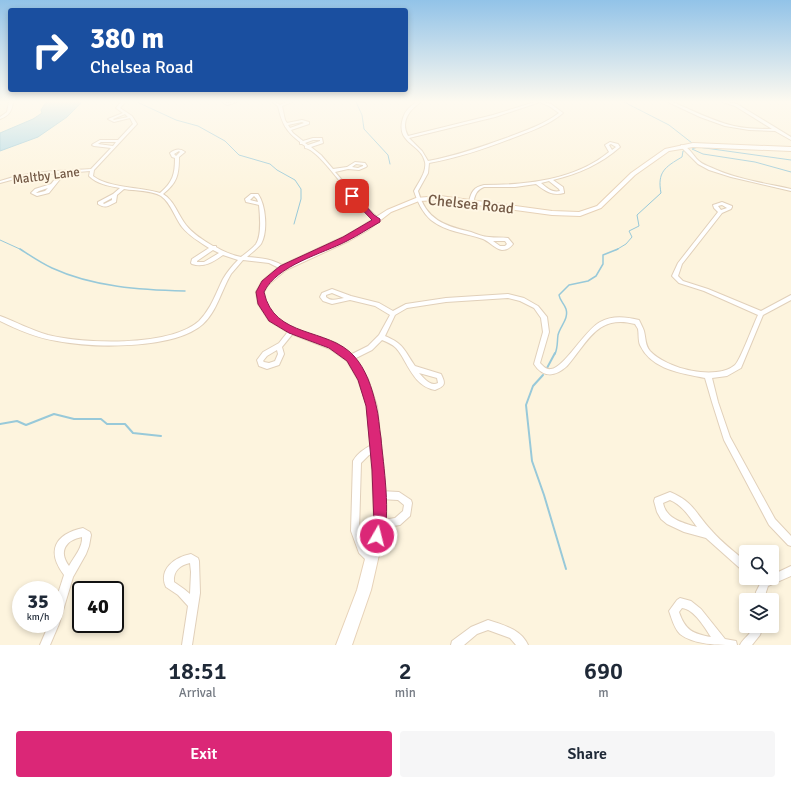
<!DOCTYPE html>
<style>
:root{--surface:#fff;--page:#f6f6f7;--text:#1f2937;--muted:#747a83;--accent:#db2777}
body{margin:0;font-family:Signika,sans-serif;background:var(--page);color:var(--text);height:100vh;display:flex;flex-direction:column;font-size:15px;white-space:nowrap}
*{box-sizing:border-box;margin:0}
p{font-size:13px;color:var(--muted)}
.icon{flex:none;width:22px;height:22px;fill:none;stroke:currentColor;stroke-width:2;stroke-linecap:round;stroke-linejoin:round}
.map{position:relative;height:645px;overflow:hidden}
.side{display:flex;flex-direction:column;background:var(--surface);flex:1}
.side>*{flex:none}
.hud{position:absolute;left:8px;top:8px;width:400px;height:84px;border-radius:4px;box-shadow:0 2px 6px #0003;background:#1a4fa0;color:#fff;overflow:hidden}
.tools{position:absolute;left:739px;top:545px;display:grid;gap:8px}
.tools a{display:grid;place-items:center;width:40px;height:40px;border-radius:4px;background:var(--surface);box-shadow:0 2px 6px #0003;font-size:20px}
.speed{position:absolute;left:12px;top:581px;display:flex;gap:8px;font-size:20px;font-weight:700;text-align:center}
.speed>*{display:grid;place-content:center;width:52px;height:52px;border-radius:50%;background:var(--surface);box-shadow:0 2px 6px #0003;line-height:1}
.speed small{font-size:10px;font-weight:400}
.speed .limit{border:2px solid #111;border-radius:6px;background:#fff;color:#111}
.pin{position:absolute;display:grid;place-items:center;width:34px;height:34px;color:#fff;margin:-17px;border-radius:8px;box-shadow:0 2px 6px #0006}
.me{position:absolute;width:44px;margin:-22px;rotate:8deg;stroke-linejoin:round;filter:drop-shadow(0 0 3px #0008)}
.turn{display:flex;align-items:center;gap:14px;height:84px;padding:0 16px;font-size:18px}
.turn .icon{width:52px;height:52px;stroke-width:2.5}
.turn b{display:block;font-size:28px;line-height:34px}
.eta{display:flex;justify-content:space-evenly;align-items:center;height:68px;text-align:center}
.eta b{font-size:24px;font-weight:600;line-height:28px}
.primary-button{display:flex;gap:8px;margin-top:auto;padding:8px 16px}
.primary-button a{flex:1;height:46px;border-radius:4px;background:var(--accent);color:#fff;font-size:16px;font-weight:600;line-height:46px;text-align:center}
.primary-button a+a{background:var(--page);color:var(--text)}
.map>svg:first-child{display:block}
</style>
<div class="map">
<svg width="791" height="645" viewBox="0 0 791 645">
<rect width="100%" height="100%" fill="#fdf4de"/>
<path fill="#b2dae7" stroke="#98c9d9" d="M46 102H82L67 117 38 137 0 151V133L33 119 42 113 41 110Z"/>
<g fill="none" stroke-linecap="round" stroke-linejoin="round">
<g stroke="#98c9d9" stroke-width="1">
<path d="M137 102 176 120 198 126 225 141 239 155 270 164 277 170 295 180 301 189V199L294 224"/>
<path d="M356 102 362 115 364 129 388 155 390 164"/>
<path d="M624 102 669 125 692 143"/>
<path d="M791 160 698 147 692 149 703 154 755 162 791 172"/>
<path d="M0 240 22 250"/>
<path d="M616 250 626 244 632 237 629 231 639 226 637 215 661 193C657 172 665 167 682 157L683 151 685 150"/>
</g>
<g stroke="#98c9d9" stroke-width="1.5">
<path d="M20 249C31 256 41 263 52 268 93 287 141 290 185 291"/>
<path d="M555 354C558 347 557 342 558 335 560 326 569 319 566 309 564 303 560 301 559 295L569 285 588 281 596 276 603 264V255L618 249"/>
</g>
<g stroke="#98c9d9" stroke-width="2">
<path d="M547 368 555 353"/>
<path d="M543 375 533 386 526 405 532 461 544 495 566 569"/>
<path d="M0 424 17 421 26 425 54 414 74 419H101L107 424H125L133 433 161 436"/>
</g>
<g stroke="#e1d0ba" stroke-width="2">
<g id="street">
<path d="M9 102H13C12 111 9 116 0 119V117L7 112Z"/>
<path d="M121 102H125L120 108 132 116 137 124 94 170 93 176C108 188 141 187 160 193 173 182 175 174 175 158L172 157 170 153C175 149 180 148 185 152L179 157C179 175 177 183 163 194 174 200 178 215 186 225 193 234 203 240 213 246H216V247C224 252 232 255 241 257 246 253 252 249 256 244 262 235 260 215 259 205L246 202 245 199 251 194H258C266 205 268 232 261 244 257 249 251 253 247 257 260 258 275 259 286 268L283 270 269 263 243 260C239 265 235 269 231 274 221 291 217 311 203 324 174 350 93 348 57 341 37 338 18 330 0 321V316C16 322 31 330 48 335 84 344 170 347 199 321 211 309 216 293 223 279 227 272 232 266 238 260L223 255C213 262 204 268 192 264L191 263 192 259 209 248C200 242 189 236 182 227 175 218 171 203 161 196 151 190 136 191 124 189L117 195 116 202C108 206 106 209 98 204V202L113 194 120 188C109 186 97 184 89 176L90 171 65 173 49 193 37 196 31 193 35 189 51 184 60 173 22 177 0 183V181C30 171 60 171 91 169L111 148 94 146 92 145 93 144 100 140H118L133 124 130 118 114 122 108 119 123 113 116 108ZM125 114 128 117 114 120 113 119ZM101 142H116L113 146 98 144ZM179 151 180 152 176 156 174 154ZM48 188 45 191 37 193H36L39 191ZM254 196 257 199 258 202 250 200ZM112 198V200L104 204 103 203ZM213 250 219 253 204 262H197V261Z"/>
<path d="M222 102 228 103 237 102 227 105Z"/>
<path d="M272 102H276L280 105 287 102H292L282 106 285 120 287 123 302 120 309 122V124L291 130 293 133 303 141 313 138H322L323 143 311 147 321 155 333 169 347 167 355 162 365 163 367 166 366 167 359 170 348 169 335 172 363 204 379 219V221H375C370 216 364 211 359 206 349 194 318 149 305 148V146L302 144H300V142C286 131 282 124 278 106ZM302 122 304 123 290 128 288 125ZM313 140H320V141L308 145 305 143ZM356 164 363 165V166L358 168 352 167Z"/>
<path d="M417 102H421C409 110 400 122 408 136L493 115 535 102H544L551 104 563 113C548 126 528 132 510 139 484 149 457 158 429 163L428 173 418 191C426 220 445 226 471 232 477 234 483 237 489 237 495 238 502 237 508 238L513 244C510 248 507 250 502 250 495 249 490 242 483 239 466 233 446 232 431 220 423 213 417 201 414 191 418 183 427 172 425 162 421 143 395 144 403 118 405 111 410 106 417 102ZM540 102 549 106 559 113C543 125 524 131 506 138 481 147 455 156 428 161L422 151 409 138 495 117ZM493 241H505L507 244 505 246H500Z"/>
<path d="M668 102H673C693 111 713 121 734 126 747 129 760 129 772 129L735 106 723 102H728L737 104 791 137V140L775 131 749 130 725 126 700 117Z"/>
<path d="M610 142 618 144 620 147C601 164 578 174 553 180L563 187 564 192V193C552 196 545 191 536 184L515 187H484C476 190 475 195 473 203H469V202C471 192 474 187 484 185 527 185 575 180 609 152L605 145ZM611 144 616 147 612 150 609 145ZM549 181 559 189 560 191C552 193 547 188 541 183Z"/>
<path d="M681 145C689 146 693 156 699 161 702 164 706 165 710 167 735 179 764 183 791 189V191L731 177 709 170 698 164 681 147Z"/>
<path d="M722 202 732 206V207L731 209 722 213 682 264 678 276 683 281 708 289 761 311 791 295V300L763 315 741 368 727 376 712 378 718 402 730 437 775 519 791 536V546L788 545 769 525 724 440 712 402 705 378C681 373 652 370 640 345 638 340 639 334 638 329 637 327 636 326 635 324 597 314 588 342 567 366 555 377 543 378 534 364L543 332 541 318 534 308 520 301 508 298 446 302 407 308 395 315 385 336C404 344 404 350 415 366L441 374C446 384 445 386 435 390 418 387 411 372 403 358 401 355 399 351 396 348 392 344 387 342 382 340L372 350 350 361 348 360 347 358 348 356 368 346 379 335 390 315 375 306 350 300 332 304 323 301 320 297 322 293 332 289 351 296 379 303 393 311 406 304 446 298 508 294 524 298 538 306 547 317 549 332 540 363C543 366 546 370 551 369 564 368 584 331 600 322 613 315 626 317 639 320 641 324 643 328 644 331 646 339 645 345 650 351 667 369 716 381 735 365 740 361 754 323 758 315L704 291 679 283 672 276 678 263 718 212 714 208 713 205ZM722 205 727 208 721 210 718 206ZM332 293 344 298C338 299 331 302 326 297V295ZM419 373 437 378 438 383C430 387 424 378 419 373Z"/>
<path d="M290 329H294L295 331 282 347 284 354 279 365 267 369 259 366 257 360 263 352 279 343ZM277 350 278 354 275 361 269 363 264 362 263 361 267 356Z"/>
<path d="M376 443 379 444 380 447 379 450 369 455 361 463 359 531 365 547 375 557 376 560 375 563 372 564 369 563 359 553 351 531 353 461C358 452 367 447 376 443Z"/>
<path d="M380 491 399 492 411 500 412 503 410 516 400 525 380 528 377 527 376 524 377 521 395 518 403 511 404 505 398 500 380 499 377 498 376 495 377 492Z"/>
<path d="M670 492C694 502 695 513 711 530 721 542 734 551 746 562V573L743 571 706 538 684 532 667 524 661 519 657 512 654 501 655 498ZM670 500C682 505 689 516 697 527 683 523 666 519 663 503Z"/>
<path d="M83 528 90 532 91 535 89 546 86 554 73 577 59 624 50 645H40L49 624H55V603L64 575C46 551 55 534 83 528ZM82 537C83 547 74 557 69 566 58 551 66 540 82 537Z"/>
<path d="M191 554 198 558 199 561 200 593 192 645H182L188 606 178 595 166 587C158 569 175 557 191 554ZM190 563 191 572 190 594 184 589 174 582C173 571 180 565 190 563Z"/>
<path d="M791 566V576L768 586 766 592 765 600H755L756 592 762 580 765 578H772V575Z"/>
<path d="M680 598 691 601 701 609 725 639 736 641 737 645C718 645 694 645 680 634 674 628 672 619 669 611L677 600ZM682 608C694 609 705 628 711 637 693 634 685 630 679 612Z"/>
<path d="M488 620C503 625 521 629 528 645H516L510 638 488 630 477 634 464 645H451L452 641 471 627Z"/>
<path d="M753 626H763L760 635 752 645H740C743 638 752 634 753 626Z"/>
</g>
</g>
<g stroke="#e7d2b8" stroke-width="2">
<path id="secondary" d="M693 143 791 147V151L693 147 669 151 635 175 601 208 580 216 552 215 440 200 419 201 391 212 368 230 349 241 286 270 268 285 264 292 266 304 275 317 295 329 336 343 353 355 368 379 377 406 384 470 386 524 371 590 352 645H336L357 590 374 524 372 470 367 406 358 380 347 361 330 349 289 333 269 321 258 304 256 292 262 281 280 266 343 237 362 226 387 210 416 198 440 196 552 211 579 212 597 206 631 173 665 149Z"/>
</g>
<use href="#street" fill="#fff" fill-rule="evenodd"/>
<use href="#secondary" fill="#fff" fill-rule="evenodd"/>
</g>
<linearGradient id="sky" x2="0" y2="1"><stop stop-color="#92c3e8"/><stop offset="0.53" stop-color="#fefaf0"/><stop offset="1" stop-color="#fefaf0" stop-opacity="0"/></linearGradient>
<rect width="791" height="192" fill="url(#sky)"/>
<path fill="#db2777" stroke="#8e194d" d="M350 194H355L374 215 380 219V222C369 228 359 235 347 241 322 254 277 265 264 292 274 339 328 327 354 356 366 369 372 388 376 405 379 416 379 427 381 438 383 464 392 517 382 541L377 542 373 541 371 536 374 524 372 470 366 406 358 380 347 361 329 348 289 333 269 321 258 304 256 292 262 281 280 266 343 237 372 220 350 197Z"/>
<g text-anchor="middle" stroke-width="4" stroke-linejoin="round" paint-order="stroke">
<g font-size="13" fill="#745a46" stroke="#fff7e5">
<text transform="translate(46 175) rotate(-7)" y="5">Maltby Lane</text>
</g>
<g font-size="15" fill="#745a46" stroke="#fff7e5">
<text transform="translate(471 204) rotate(6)" y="5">Chelsea Road</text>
</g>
</g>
</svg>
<div class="tools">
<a><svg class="icon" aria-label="search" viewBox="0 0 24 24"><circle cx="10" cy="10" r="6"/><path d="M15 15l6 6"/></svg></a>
<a><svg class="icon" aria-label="layers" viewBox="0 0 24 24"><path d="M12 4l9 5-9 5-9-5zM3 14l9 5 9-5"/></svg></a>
</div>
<div class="speed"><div>35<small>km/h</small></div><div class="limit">40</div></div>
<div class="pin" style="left:352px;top:196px;background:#d93025"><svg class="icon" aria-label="arrive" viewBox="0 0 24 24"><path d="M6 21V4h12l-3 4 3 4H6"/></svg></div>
<svg class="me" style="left:377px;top:536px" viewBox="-20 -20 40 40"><circle r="17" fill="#db2777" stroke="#fff" stroke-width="3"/><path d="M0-11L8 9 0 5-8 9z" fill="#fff"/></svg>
<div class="hud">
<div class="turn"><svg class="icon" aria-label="right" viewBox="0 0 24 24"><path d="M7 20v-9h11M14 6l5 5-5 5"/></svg><div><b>380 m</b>Chelsea Road</div></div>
</div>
</div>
<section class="side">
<div class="eta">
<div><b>18:51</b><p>Arrival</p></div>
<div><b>2</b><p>min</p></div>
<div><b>690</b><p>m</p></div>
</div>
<div class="primary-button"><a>Exit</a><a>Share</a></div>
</section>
